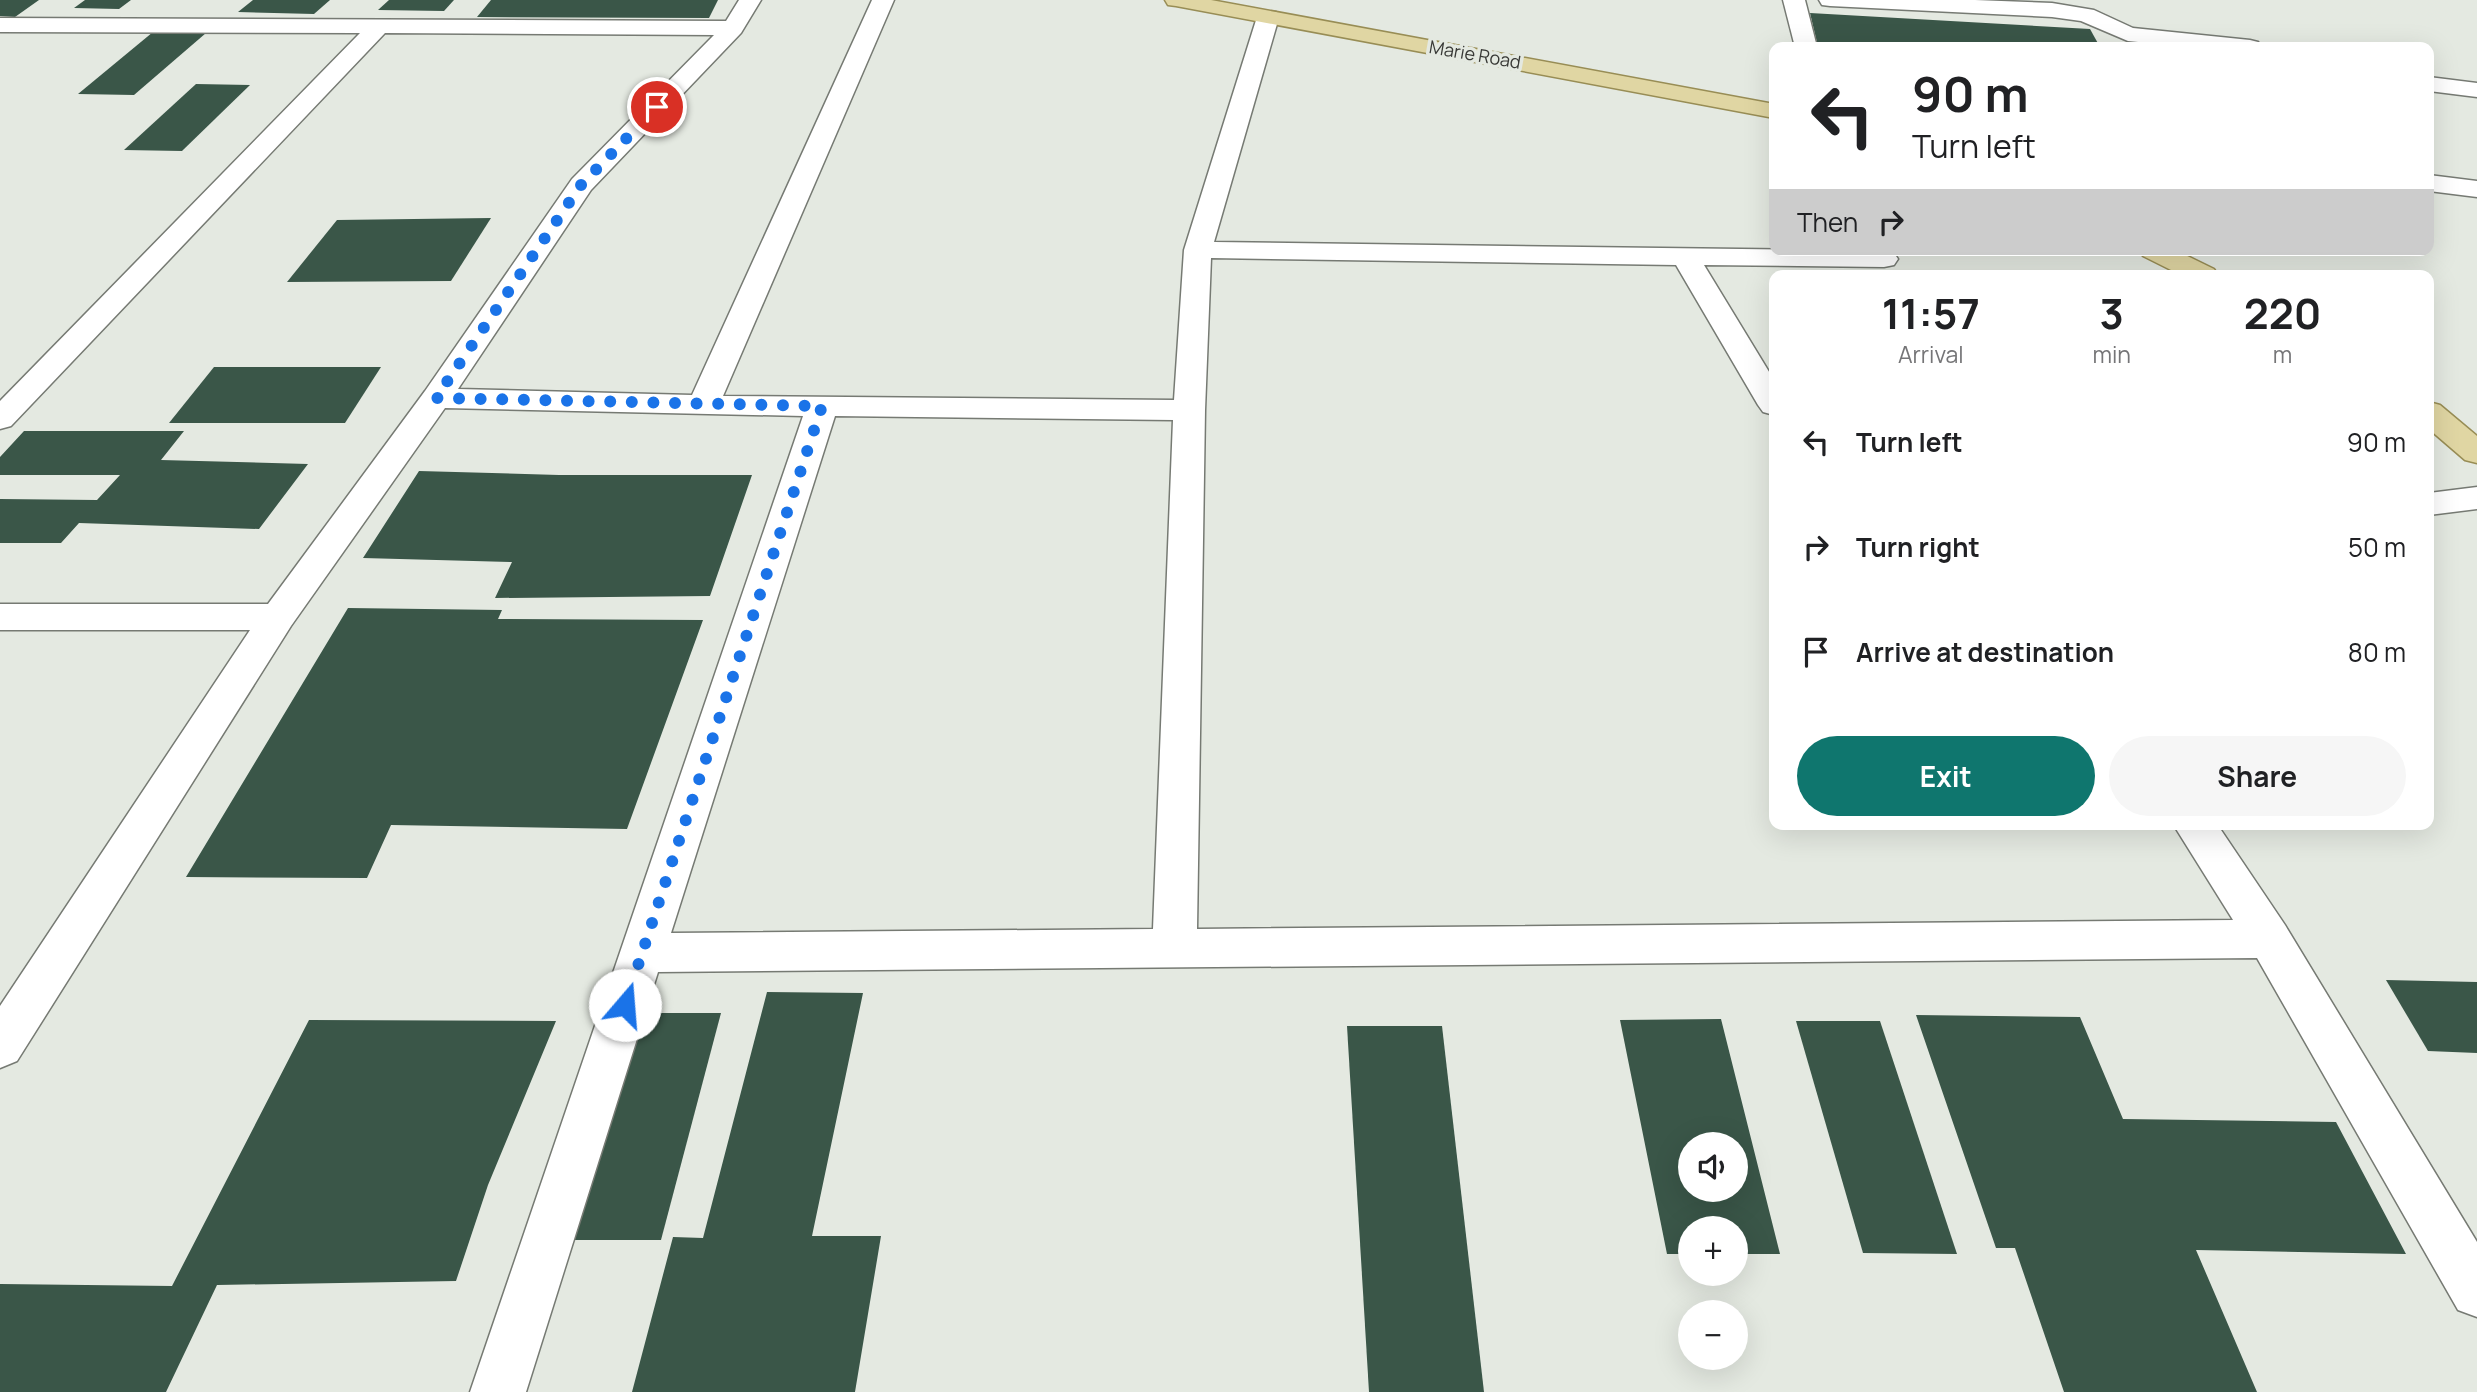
<!DOCTYPE html>
<meta charset="utf-8">
<style>
:root{--surface:#fff;--page:#f6f6f6;--text:#202124;--muted:#757577;--accent:#0f766e}
body{margin:0;font-family:Manrope,sans-serif;background:var(--page);color:var(--text);height:100vh;display:flex;flex-direction:column;font-size:26px;white-space:nowrap}
*{box-sizing:border-box;margin:0}
p{font-size:23px;color:var(--muted)}
.icon{flex:none;width:38px;height:38px;fill:none;stroke:currentColor;stroke-width:2;stroke-linecap:round;stroke-linejoin:round}
.map{position:relative;flex:1;overflow:hidden}
.side{position:absolute;left:1769px;top:270px;width:665px;height:560px;display:flex;flex-direction:column;background:var(--surface);border-radius:14px;box-shadow:0 7px 28px #0002}
.side>*{flex:none}
.top-card{position:absolute;left:1769px;top:42px;width:665px;height:214px;border-radius:14px;box-shadow:0 7px 28px #0002;background:#fff;color:var(--text);overflow:hidden}
.tools{position:absolute;left:1678px;top:1132px;display:grid;gap:14px}
.tools a{display:grid;place-items:center;width:70px;height:70px;border-radius:50%;background:var(--surface);box-shadow:0 7px 28px #0002;font-size:35px}
.pin{position:absolute;display:grid;place-items:center;width:60px;height:60px;color:#fff;margin:-30px;border:4px solid #fff;border-radius:50%;box-shadow:0 2px 7px #0007}
.me{position:absolute;width:77px;margin:-38px;rotate:18deg;stroke-linejoin:round;filter:drop-shadow(0 0 5px #0008)}
.turn{display:flex;align-items:center;gap:24px;height:147px;padding:0 28px;font-size:32px}
.turn .icon{width:91px;height:91px;stroke-width:2.5}
.turn b{display:block;font-size:49px;line-height:60px}
.then{display:flex;align-items:center;height:66px;padding:0 28px;background:#0003;gap:14px;font-size:26px}
.eta{display:flex;justify-content:space-evenly;align-items:center;height:119px;text-align:center}
.eta b{font-size:42px;font-weight:700;line-height:49px}
.action{display:flex;gap:14px;margin-top:auto;padding:14px 28px}
.action a{flex:1;height:80px;border-radius:42px;background:var(--accent);color:#fff;font-size:28px;font-weight:700;line-height:80px;text-align:center}
.action a+a{background:var(--page);color:var(--text)}
ul{padding:0;list-style:none}
li{display:flex;align-items:center;gap:21px;height:105px;padding:0 28px}
li div{flex:1}
li b{display:block;font-size:26px}
li em{font-style:normal}
.map>svg:first-child{display:block}
</style>
<div class="map">
<svg width="2477" height="1392" viewBox="0 0 2477 1392">
<rect width="100%" height="100%" fill="#e4e9e1"/>
<g fill="#3a5648" fill-rule="evenodd">
<path d="M0 0H39L15 17 0 16Z"/>
<path d="M85 0H131L119 9 74 8Z"/>
<path d="M253 0H330L314 14 238 12Z"/>
<path d="M389 0H454L444 11 378 10Z"/>
<path d="M491 0H718L709 18 477 17Z"/>
<path d="M1810 13 2090 29 2100 47H1818Z"/>
<path d="M153 32 206 33 134 95 78 94Z"/>
<path d="M196 84 250 85 182 151 124 150Z"/>
<path d="M491 218 451 281 287 282 337 220Z"/>
<path d="M214 367H381L345 423H169Z"/>
<path d="M24 431H184L161 460 308 464 259 529 79 523 61 543H0V499L97 500 120 475H0V457Z"/>
<path d="M419 471 559 475H752L710 596 495 598 512 562 363 558Z"/>
<path d="M348 608 502 610 498 619 703 620 627 829 391 825 367 878 186 877Z"/>
<path d="M2386 980 2477 982V1053L2428 1051Z"/>
<path d="M767 992 863 993 812 1236H881L855 1392H632L673 1237 703 1238Z"/>
<path d="M629 1013H721L661 1240H558Z"/>
<path d="M1916 1015 2080 1017 2123 1119 2336 1122 2406 1254 2196 1250 2257 1392H2064L2015 1248H1996Z"/>
<path d="M1721 1019 1780 1254H1736V1228H1690V1254H1667L1620 1020ZM1690 1144H1736V1190H1690Z"/>
<path d="M309 1020 556 1021 488 1185 456 1281 217 1285 166 1392H0V1284L172 1286Z"/>
<path d="M1796 1021H1880L1957 1254 1863 1253Z"/>
<path d="M1347 1026H1442L1484 1392H1369Z"/>
</g>
<g fill="none" stroke-linecap="round" stroke-linejoin="round">
<g stroke="#767a73" stroke-width="3">
<g id="street">
<path d="M739 0H761L741 33 591 190 458 389 692 395 872 0H894L723 396 1174 400 1184 250 1257 17 1260 12H1276L1279 17 1214 242 1884 251 1894 253 1898 259 1894 265 1884 267 1704 265 1774 380V415L1763 412 1758 405 1676 265 1211 258 1205 410 1197 929 2233 920 2173 824H2217L2285 925 2477 1242V1317L2458 1310 2257 958 658 972 526 1392H470L803 416 445 408 291 626 17 1061 0 1068V1006L250 630H0V604H268L425 391 572 179 714 35 385 33 11 426 0 429V401L360 33 0 32V18L726 21ZM835 416 1173 420 1153 929 671 933Z"/>
<path d="M1783 0H1805L1817 47H1795Z"/>
<path d="M1819 0H1975L2052 3 2094 10 2133 28 2250 40 2258 42 2261 47H2189L2128 41 2081 21 2052 17 1830 6 1822 5Z"/>
<path d="M2429 77 2477 83V97L2429 91Z"/>
<path d="M2429 175 2477 181V197L2429 191Z"/>
<path d="M2477 487V509L2429 515V493Z"/>
</g>
</g>
<g stroke="#988d55" stroke-width="3">
<g id="primary">
<path d="M1165 0H1211L1774 104V118L1176 6 1168 5Z"/>
<path d="M2139 250H2175L2214 269 2218 275H2181L2143 256Z"/>
<path d="M2429 402 2440 405 2477 436V463L2465 460 2429 429Z"/>
</g>
</g>
<use href="#street" fill="#fff" fill-rule="evenodd"/>
<use href="#primary" fill="#e0d6a3" fill-rule="evenodd"/>
</g>
<g fill="none" stroke-linecap="round" stroke-linejoin="round">
<path stroke="#1a73e8" stroke-width="12" stroke-dasharray="0 21.6" d="M625 1005 822 406 436 398 581 185 657 107"/>
</g>
<g text-anchor="middle" stroke-width="7" stroke-linejoin="round" paint-order="stroke">
<g font-size="18" fill="#383936" stroke="#e4e9e1">
<text transform="translate(1475 55) rotate(10)" y="6">Marie Road</text>
</g>
</g>
</svg>
<div class="tools">
<a><svg class="icon" aria-label="sound" viewBox="0 0 24 24"><path d="M4 9h4l5-4v14l-5-4H4zM17 9q2 3 0 6"/></svg></a>
<a>+</a>
<a>−</a>
</div>
<div class="pin" style="left:657px;top:107px;background:#d93025"><svg class="icon" aria-label="arrive" viewBox="0 0 24 24"><path d="M6 21V4h12l-3 4 3 4H6"/></svg></div>
<svg class="me" style="left:625px;top:1005px" viewBox="-20 -20 40 40"><circle r="19" fill="#fff"/><path d="M0-13L10 11 0 6-10 11z" fill="#1a73e8"/></svg>
<div class="top-card">
<div class="turn"><svg class="icon" aria-label="left" viewBox="0 0 24 24"><path d="M17 20v-9H6M10 6l-5 5 5 5"/></svg><div><b>90 m</b>Turn left</div></div>
<div class="then">Then<svg class="icon" aria-label="right" viewBox="0 0 24 24"><path d="M7 20v-9h11M14 6l5 5-5 5"/></svg></div>
</div>
<section class="side">
<div class="eta">
<div><b>11:57</b><p>Arrival</p></div>
<div><b>3</b><p>min</p></div>
<div><b>220</b><p>m</p></div>
</div>
<ul>
<li><svg class="icon" aria-label="left" viewBox="0 0 24 24"><path d="M17 20v-9H6M10 6l-5 5 5 5"/></svg><div><b>Turn left</b></div><em>90 m</em></li>
<li><svg class="icon" aria-label="right" viewBox="0 0 24 24"><path d="M7 20v-9h11M14 6l5 5-5 5"/></svg><div><b>Turn right</b></div><em>50 m</em></li>
<li><svg class="icon" aria-label="arrive" viewBox="0 0 24 24"><path d="M6 21V4h12l-3 4 3 4H6"/></svg><div><b>Arrive at destination</b></div><em>80 m</em></li>
</ul>
<div class="action"><a>Exit</a><a>Share</a></div>
</section>
</div>
